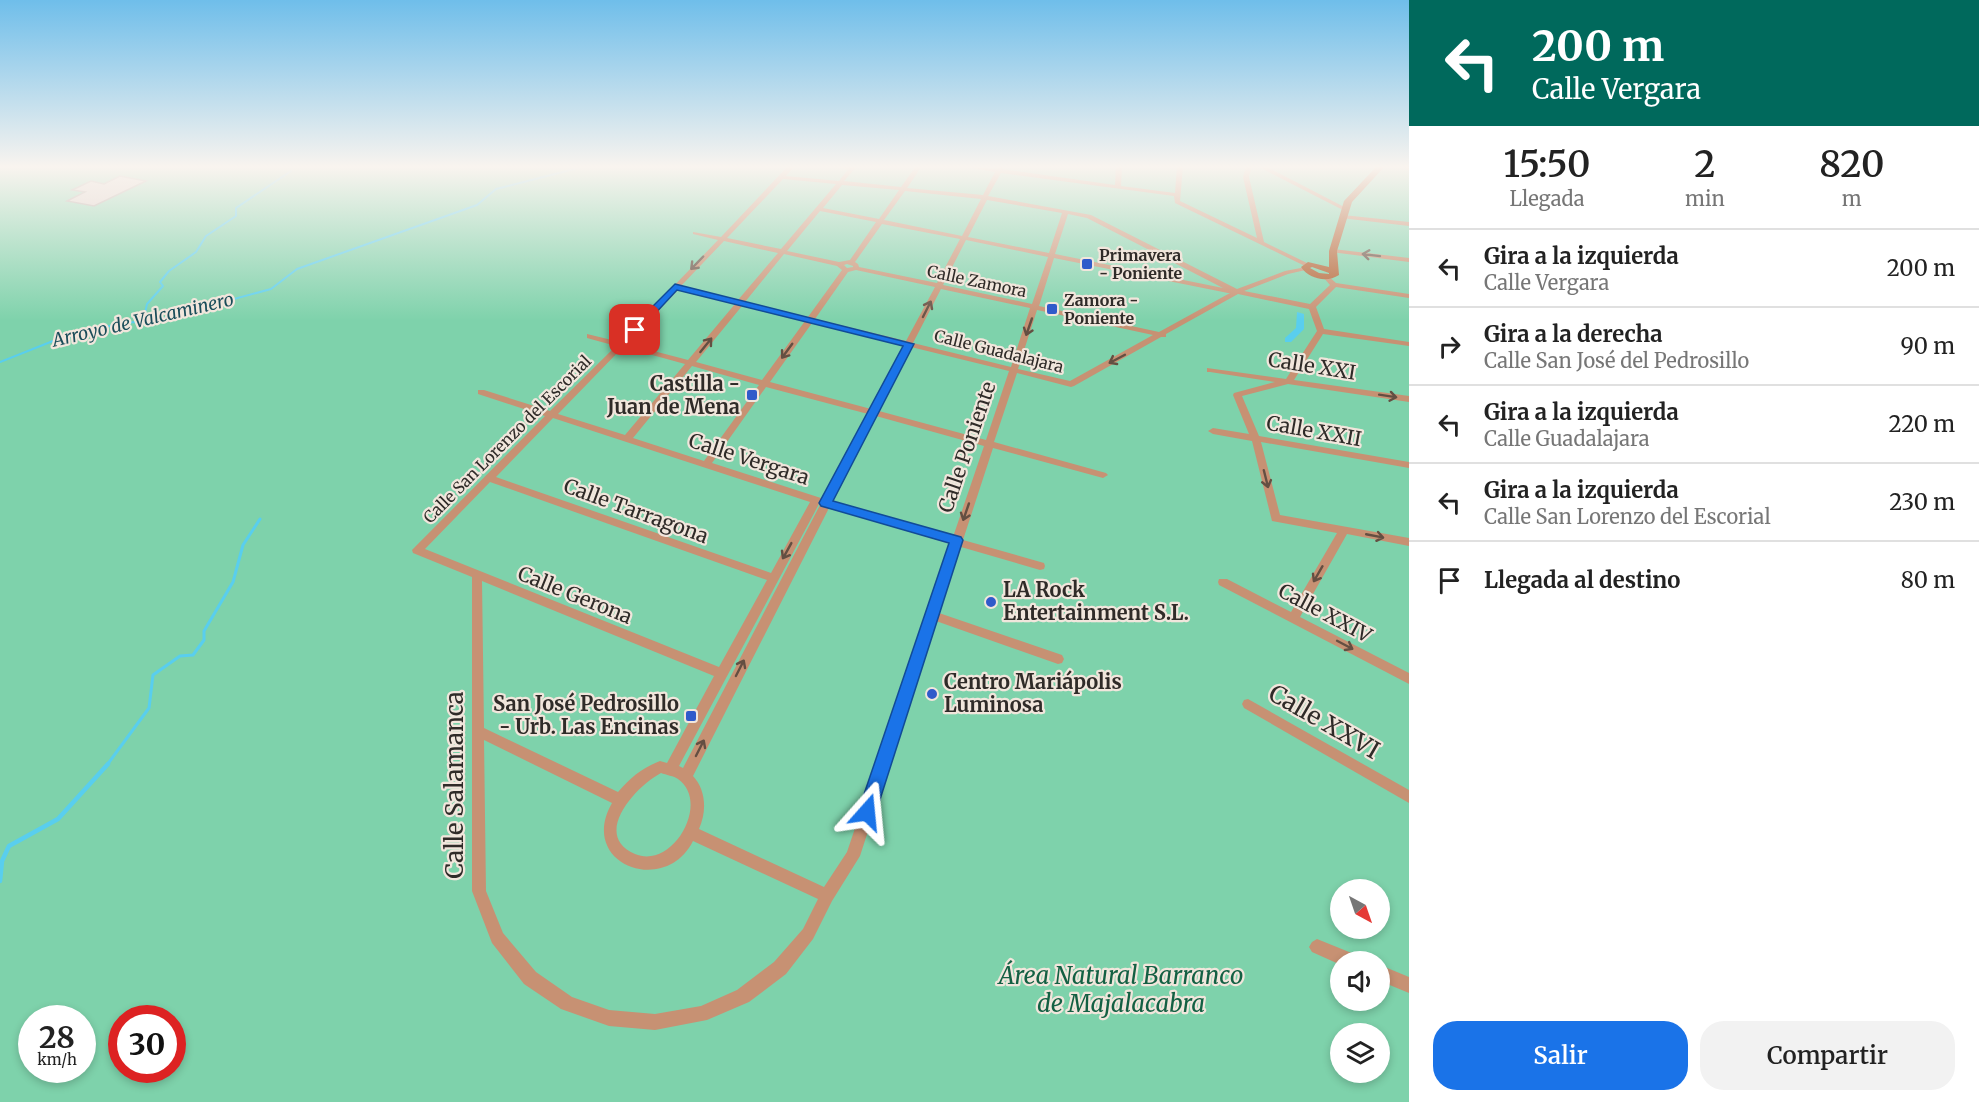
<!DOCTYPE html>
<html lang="es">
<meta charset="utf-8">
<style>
:root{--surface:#fff;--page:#f2f2f2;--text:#222;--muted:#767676;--line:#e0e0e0;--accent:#1a73e8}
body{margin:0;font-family:Merriweather,serif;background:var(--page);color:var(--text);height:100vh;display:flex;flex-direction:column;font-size:22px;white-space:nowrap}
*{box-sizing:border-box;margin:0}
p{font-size:20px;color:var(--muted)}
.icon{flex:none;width:33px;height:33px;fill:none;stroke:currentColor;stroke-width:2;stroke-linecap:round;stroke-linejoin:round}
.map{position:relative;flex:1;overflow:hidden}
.drawer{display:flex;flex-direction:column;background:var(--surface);width:570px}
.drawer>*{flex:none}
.hud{background:#00695c;color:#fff;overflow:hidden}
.needle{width:39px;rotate:140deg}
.tools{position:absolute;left:1330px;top:879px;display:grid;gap:12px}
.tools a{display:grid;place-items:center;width:60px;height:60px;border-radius:50%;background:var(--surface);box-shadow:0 3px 9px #0003;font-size:30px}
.speed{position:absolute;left:18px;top:1005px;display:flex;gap:12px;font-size:30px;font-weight:700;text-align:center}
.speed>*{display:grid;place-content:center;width:78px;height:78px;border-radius:50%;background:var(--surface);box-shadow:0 3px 9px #0003;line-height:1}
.speed small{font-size:15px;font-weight:400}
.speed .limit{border:9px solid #d22;background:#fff;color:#111}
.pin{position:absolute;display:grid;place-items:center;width:51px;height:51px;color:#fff;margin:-26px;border-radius:12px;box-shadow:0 3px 9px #0006}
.me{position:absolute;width:66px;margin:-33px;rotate:18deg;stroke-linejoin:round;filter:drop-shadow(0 0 4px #0008)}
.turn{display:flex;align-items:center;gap:21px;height:126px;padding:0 24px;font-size:27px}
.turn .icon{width:78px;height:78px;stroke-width:2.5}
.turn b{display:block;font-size:42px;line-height:51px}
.eta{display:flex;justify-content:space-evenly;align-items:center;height:102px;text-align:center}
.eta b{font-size:36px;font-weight:600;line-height:42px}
.action{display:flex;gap:12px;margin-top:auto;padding:12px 24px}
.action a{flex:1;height:69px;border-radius:24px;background:var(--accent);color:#fff;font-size:24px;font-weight:600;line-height:69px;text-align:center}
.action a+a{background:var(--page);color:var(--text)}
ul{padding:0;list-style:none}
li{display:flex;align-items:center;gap:18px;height:78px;padding:0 24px;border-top:2px solid var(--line)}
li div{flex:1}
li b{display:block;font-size:22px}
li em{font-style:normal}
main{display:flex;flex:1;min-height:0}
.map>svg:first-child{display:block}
</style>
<main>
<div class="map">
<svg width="1409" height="1102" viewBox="0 0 1409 1102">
<rect width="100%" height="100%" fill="#f1e6dc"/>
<path fill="#7ed2ab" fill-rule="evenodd" d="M0 166H1409V1102H0ZM1341 890H1380V928H1341ZM1341 962H1380V1000H1341ZM32 1018H82V1070H32ZM122 1018H172V1070H122ZM1341 1034H1380V1072H1341Z"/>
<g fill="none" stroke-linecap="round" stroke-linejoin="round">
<g stroke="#59ceee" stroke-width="2">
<path d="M143 322 147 304 163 286 160 282 169 271 196 252 206 236 236 216V208L291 171"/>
<path d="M0 362 53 341 121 323 153 321 271 289 297 269 477 205 496 189 586 166"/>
</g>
<path stroke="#59ceee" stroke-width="3" d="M107 765 149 708 153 675 180 656 193 655 204 640V631L233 582 243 545 260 519"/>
<path stroke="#59ceee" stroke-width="4.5" d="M0 881 2 861 9 846 58 819 108 764"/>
<path fill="#59ceee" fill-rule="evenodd" d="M1297 312 1304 314V329L1291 342H1285V338L1296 328Z"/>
</g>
<path fill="#d9cbc5" stroke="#aa9c97" stroke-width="1.5" d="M120 176 146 181 94 206 67 201 85 192 72 190 91 181 104 184Z"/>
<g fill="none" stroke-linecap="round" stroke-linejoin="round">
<g fill="#c79173" fill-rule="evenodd">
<path d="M788 166H795L786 176 839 181 848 169 831 166H857L844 181 901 187 916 166H922L907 188 983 195 995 172 962 166 997 169 998 166H1004L1002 169 1115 185 1116 166H1122L1121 186 1175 193 1177 166H1183L1180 201 1257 238 1243 177 1246 166H1252L1249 177 1264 242 1309 264V266H1305L1175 203 1174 196 1001 173 988 196 1091 215 1237 289 1285 271 1306 267 1310 269 1288 274 1244 291 1310 304 1330 285 1323 277 1327 275 1336 283 1409 294V298L1336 287 1316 307 1324 329 1409 342V346L1323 334 1294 380 1409 396V402L1288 384 1242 396 1259 436 1409 462V468L1261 442 1280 515 1409 538V546L1347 534 1300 617 1409 673V684L1219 585 1218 582 1219 579H1227L1291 612 1337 533 1272 521 1252 441 1213 434 1208 431 1213 428 1249 434 1233 395 1234 393 1275 382 1210 372H1207V368L1286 379 1317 331 1309 309 1238 294 1166 334V337H1161L1074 386 1071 387 1017 373 994 442 1106 473 1108 475 1103 478 993 448 963 540 1044 563 1045 566 1044 569 1040 570 961 547 939 613 1062 655 1064 659 1062 663 1058 664 936 621 860 856 832 901 813 939 786 974 749 1002 707 1020 655 1030 609 1026 561 1009 524 984 492 943 472 891V577L413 553 412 550 545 416 478 394V390H484L550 411 616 346 587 338V334L620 342 718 240 693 234V232L721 237ZM783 179 836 184 781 249 727 238ZM842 185 899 190 879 219 823 208ZM905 191 981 199 962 236 884 220ZM987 200 1062 213 1049 253 968 237ZM820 211 876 222 850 260 839 262 787 251ZM1068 214 1087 218 1223 288 1055 254ZM882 224 960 239 937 283 859 267 858 264 855 262ZM966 240 1048 257 1032 304 943 285ZM724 241 778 253 738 300 681 286ZM784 254 837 266 842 270 808 317 745 302ZM1054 258 1228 293H1230L1159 332 1039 306ZM847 264 853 266V267L847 268 844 265ZM856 270 935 287 906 341 815 319 848 272ZM941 289 1030 308 1011 367 913 343ZM678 290 735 304 688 360 627 344ZM742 306 805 321 762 380 696 362ZM1037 310 1153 335 1070 381 1018 369ZM812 323 904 345 871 409 770 382ZM623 347 685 364 625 435 558 414ZM911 347 1009 371 986 440 879 411ZM692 366 759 385 704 461 633 438ZM766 387 868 414 824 499 712 463ZM876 416 984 446 953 537 832 502ZM553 418 810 502 771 573 496 477ZM490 482 767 580 719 667 425 549ZM819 504 820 505 683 768 679 766ZM829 508 951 544 847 852 824 887 699 829C707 811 706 790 693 776ZM482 581 714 676 667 763 660 761C642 768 630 778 618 792L484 728ZM484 740 612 803C577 864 665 897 693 841L818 899 803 929 774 962 737 990 701 1006 655 1014 609 1010 572 997 536 972 503 933 486 891ZM661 773C666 775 674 776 678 779 711 802 673 870 635 854 591 835 636 786 661 773Z"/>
<path d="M1257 166H1265L1348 209 1343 210Z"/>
<path d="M1403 166H1409V171Z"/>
<path d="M1343 215 1409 222V226L1341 218 1340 217Z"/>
<path d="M1333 249 1409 258V262L1331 252V250Z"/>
<path d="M1248 699 1409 790V803L1244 708 1242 704 1244 700Z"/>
<path d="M1317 939 1359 956 1361 962H1341V965L1312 952 1309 947 1312 942Z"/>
<path d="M1380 965 1409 977V993L1380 981Z"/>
</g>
<path fill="#b26435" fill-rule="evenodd" d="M1377 166H1385L1352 202 1337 251 1339 275C1327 283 1309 279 1301 267L1308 262 1329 267V251L1344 201ZM1312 267 1329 273V274L1319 273 1310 268Z"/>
</g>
<defs><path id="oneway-shaft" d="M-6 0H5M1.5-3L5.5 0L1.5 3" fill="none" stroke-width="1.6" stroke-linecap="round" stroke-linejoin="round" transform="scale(1.5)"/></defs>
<g stroke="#644f42">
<use href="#oneway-shaft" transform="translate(1371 255) rotate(-173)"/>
<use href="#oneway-shaft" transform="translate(697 263) rotate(134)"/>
<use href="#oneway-shaft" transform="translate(927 309) rotate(-63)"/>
<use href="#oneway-shaft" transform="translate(1029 327) rotate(109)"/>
<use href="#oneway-shaft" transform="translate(706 345) rotate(-51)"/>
<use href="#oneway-shaft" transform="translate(787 351) rotate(126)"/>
<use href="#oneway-shaft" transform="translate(1117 359) rotate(152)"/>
<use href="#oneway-shaft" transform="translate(1388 396) rotate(9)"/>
<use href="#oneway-shaft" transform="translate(1266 479) rotate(76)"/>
<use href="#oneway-shaft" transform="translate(966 512) rotate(109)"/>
<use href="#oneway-shaft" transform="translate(1375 536) rotate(11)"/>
<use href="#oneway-shaft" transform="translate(787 551) rotate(119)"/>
<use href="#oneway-shaft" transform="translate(1318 574) rotate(120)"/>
<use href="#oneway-shaft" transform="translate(1345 645) rotate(28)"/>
<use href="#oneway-shaft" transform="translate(740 668) rotate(-63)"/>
<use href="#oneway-shaft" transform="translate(700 748) rotate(-63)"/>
</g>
<linearGradient id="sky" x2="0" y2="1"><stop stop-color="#6fbeea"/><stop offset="0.52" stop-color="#f9f4ef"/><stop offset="1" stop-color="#f9f4ef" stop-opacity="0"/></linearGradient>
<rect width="1409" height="321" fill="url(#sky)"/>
<path fill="#1a73e8" stroke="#114b97" stroke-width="1.5" d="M675 284 914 344 833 501 961 537 963 540 876 812 874 818 867 821 861 818 858 812 949 543 821 506 819 503 903 346 677 290 638 332H631V328Z"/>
<g fill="#305aca" stroke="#f1e6dc" stroke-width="2">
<rect x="1081" y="258" width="12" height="12" rx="3"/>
<rect x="1046" y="303" width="12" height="12" rx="3"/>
<rect x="746" y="389" width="12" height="12" rx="3"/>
<circle cx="991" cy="602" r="6"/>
<circle cx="932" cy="694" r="6"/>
<rect x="685" y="710" width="12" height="12" rx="3"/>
</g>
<g text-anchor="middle" stroke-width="4.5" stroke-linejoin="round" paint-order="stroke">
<g font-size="16" font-weight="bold" fill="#2f2b28" stroke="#f1e6dc" text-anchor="start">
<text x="1099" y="261">Primavera<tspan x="1099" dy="18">- Poniente</tspan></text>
<text x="1064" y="306">Zamora -<tspan x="1064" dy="18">Poniente</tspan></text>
</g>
<g font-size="16" fill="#2f2b28" stroke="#f1e6dc">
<text transform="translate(977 281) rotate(12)" y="6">Calle Zamora</text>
<text transform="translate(999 351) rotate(14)" y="6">Calle Guadalajara</text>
<text transform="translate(507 439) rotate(-45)" y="6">Calle San Lorenzo del Escorial</text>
</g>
<g font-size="18" font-style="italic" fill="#1a4d5a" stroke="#f1e6dc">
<text transform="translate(143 320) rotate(-13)" y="6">Arroyo de Valcaminero</text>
</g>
<g font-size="20" fill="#2f2b28" stroke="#f1e6dc">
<text transform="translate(1312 366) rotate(9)" y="7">Calle XXI</text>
<text transform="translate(1314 431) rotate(10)" y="7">Calle XXII</text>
<text transform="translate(967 447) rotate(-71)" y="7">Calle Poniente</text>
<text transform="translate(749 459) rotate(18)" y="7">Calle Vergara</text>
<text transform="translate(636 511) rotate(20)" y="7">Calle Tarragona</text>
<text transform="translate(575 595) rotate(22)" y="7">Calle Gerona</text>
<text transform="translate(1325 613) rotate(28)" y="7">Calle XXIV</text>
</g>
<g font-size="20" font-weight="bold" fill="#2f2b28" stroke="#f1e6dc" text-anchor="end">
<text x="740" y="391">Castilla -<tspan x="740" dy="23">Juan de Mena</tspan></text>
<text x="1003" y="597" text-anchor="start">LA Rock<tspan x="1003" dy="23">Entertainment S.L.</tspan></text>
<text x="944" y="689" text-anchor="start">Centro Mariápolis<tspan x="944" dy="23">Luminosa</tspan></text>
<text x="679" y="711">San José Pedrosillo<tspan x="679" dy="23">- Urb. Las Encinas</tspan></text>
</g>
<g font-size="24" fill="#2f2b28" stroke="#f1e6dc">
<text transform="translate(1324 722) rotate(30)" y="8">Calle XXVI</text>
<text transform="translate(455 785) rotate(-90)" y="8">Calle Salamanca</text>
</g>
<g font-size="24" font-style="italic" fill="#136043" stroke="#f1e6dc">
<text x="1121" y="984">Área Natural Barranco<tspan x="1121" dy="28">de Majalacabra</tspan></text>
</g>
</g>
</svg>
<div class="tools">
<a><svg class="needle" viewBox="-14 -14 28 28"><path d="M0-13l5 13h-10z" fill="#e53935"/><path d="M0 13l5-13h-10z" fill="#767676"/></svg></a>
<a><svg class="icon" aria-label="sound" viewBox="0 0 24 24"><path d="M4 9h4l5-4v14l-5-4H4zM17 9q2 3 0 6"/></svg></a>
<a><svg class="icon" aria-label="layers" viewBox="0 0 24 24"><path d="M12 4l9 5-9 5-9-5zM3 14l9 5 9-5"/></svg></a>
</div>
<div class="speed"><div>28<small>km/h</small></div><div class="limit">30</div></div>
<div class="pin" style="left:635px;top:330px;background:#d93025"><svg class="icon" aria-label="arrive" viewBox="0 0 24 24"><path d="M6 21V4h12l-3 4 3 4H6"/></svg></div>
<svg class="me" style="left:867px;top:812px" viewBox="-20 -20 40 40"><path d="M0-17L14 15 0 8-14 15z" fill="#1a73e8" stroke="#fff" stroke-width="4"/></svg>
</div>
<section class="drawer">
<div class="hud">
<div class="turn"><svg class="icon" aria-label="left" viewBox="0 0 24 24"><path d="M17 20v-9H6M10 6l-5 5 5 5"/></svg><div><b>200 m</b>Calle Vergara</div></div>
</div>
<div class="eta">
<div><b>15:50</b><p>Llegada</p></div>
<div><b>2</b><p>min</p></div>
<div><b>820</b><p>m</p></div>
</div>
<ul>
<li><svg class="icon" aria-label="left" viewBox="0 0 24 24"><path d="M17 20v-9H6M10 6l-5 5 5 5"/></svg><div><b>Gira a la izquierda</b><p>Calle Vergara</p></div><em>200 m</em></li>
<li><svg class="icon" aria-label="right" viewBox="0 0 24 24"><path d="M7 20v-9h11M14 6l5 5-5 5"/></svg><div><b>Gira a la derecha</b><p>Calle San José del Pedrosillo</p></div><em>90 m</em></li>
<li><svg class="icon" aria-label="left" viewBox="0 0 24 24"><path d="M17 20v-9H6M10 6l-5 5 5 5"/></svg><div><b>Gira a la izquierda</b><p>Calle Guadalajara</p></div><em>220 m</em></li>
<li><svg class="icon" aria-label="left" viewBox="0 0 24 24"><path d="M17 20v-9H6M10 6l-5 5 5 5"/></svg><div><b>Gira a la izquierda</b><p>Calle San Lorenzo del Escorial</p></div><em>230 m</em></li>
<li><svg class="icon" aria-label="arrive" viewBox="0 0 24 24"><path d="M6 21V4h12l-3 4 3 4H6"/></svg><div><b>Llegada al destino</b></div><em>80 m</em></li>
</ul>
<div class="action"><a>Salir</a><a>Compartir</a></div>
</section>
</main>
